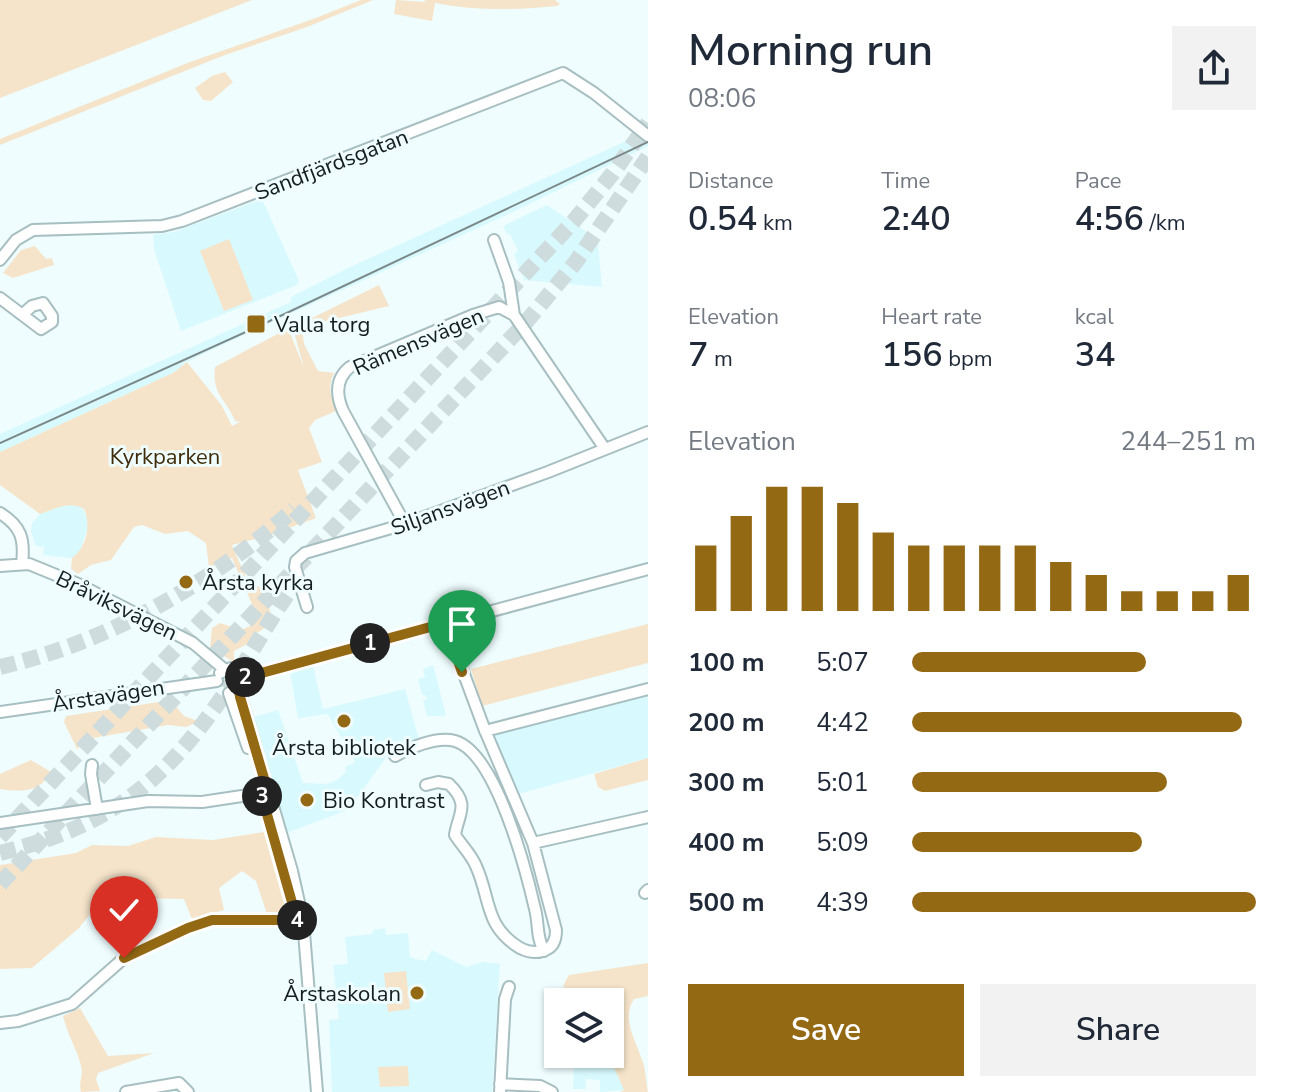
<!DOCTYPE html>
<html lang="en">
<head>
<meta charset="utf-8">
<style>
	:root { --surface:#fff; --page:#f2f2f3; --text:#1f2937; --muted:#747a83; --accent:#946914 }
	body { margin:0; font-family:"Nunito Sans",sans-serif; background:var(--page); color:var(--text); height:100vh; display:flex; flex-direction:column; font-size:30px; white-space:nowrap }
	* { box-sizing:border-box; margin:0 }
	p { font-size:26px; color:var(--muted) }
	.icon { flex:none; width:44px; height:44px; fill:none; stroke:currentColor; stroke-width:2; stroke-linecap:round; stroke-linejoin:round }
	.map { position:relative; flex:1; overflow:hidden }
	.sheet { display:flex; flex-direction:column; background:var(--surface); width:648px }
	.sheet>* { flex:none }
	.buttons { position:absolute; left:544px; top:988px; display:grid; gap:16px }
	.buttons a { display:grid; place-items:center; width:80px; height:80px; border-radius:0px; background:var(--surface); box-shadow:0 2px 6px #0004; font-size:40px }
	.pin { position:absolute; display:grid; place-items:center; width:68px; height:68px; color:#fff; margin:-82px -34px; border-radius:50% 50% 50% 0; rotate:-45deg; box-shadow:0 0 8px #0007 }
	.pin .icon { rotate:45deg }
	.km { position:absolute; width:40px; height:40px; margin:-20px; border-radius:50%; background:#222; color:#fff; font-size:22px; line-height:40px; text-align:center }
	.round { display:grid; place-items:center; flex:none; width:84px; height:84px; border-radius:0px; background:var(--page) }
	.headline { display:flex; align-items:center; justify-content:space-between; height:136px; padding:0 40px }
	h1 { font-size:44px; font-weight:600; line-height:60px }
	.figures { display:grid; grid-template-columns:repeat(3,1fr); gap:12px; height:136px; padding:8px 40px }
	.figures div { display:grid; align-content:center }
	.figures b { font-size:34px; font-weight:600 }
	.figures small { font-size:22px; font-weight:400 }
	.figures p { font-size:22px }
	.chart { height:224px; padding:16px 40px }
	.chart p { display:flex; justify-content:space-between }
	.chart svg { width:100%; height:144px; margin-top:8px; stroke:var(--accent); stroke-width:6 }
	.cta { display:flex; gap:16px; margin-top:auto; padding:16px 40px }
	.cta a { flex:1; height:92px; border-radius:0px; background:var(--accent); color:#fff; font-size:32px; font-weight:600; line-height:92px; text-align:center }
	.cta a+a { background:var(--page); color:var(--text) }
	ul { padding:0 40px; list-style:none; font-size:26px }
	li { display:grid; grid-template-columns:128px 96px 1fr; align-items:center; height:60px }
	li i { height:20px; border-radius:10px; background:var(--accent) }
	main { display:flex; flex:1; min-height:0 }
	.map>svg:first-child { display:block }
</style>
</head>
<body>
<main>
<div class="map">
<svg width="648" height="1092" viewBox="0 0 648 1092">
	<rect width="100%" height="100%" fill="#effdfe"/>
	<!-- built -->
	<path fill="#d8fafe" d="M648,131V146L519,209L207,352L183,364L181,369L173,373L0,452V434L291,302V297L348,268Z
		M262,199L299,281L297,285L181,331L154,249L153,235L174,232Z
		M547,205L584,230L598,243L602,287L524,280L514,254L518,251L510,234H507L503,226Z
		M76,504L83,509L89,523L80,552L72,558L43,555L44,547L36,546L31,531L32,523L40,514L65,505Z
		M433,665L446,715L442,716H427L423,700L427,699L425,695H422L418,679L425,677L423,669Z
		M313,666L323,709L405,689L419,740L395,748L388,755L348,810L286,833L252,722L253,717L278,710L303,783L327,784L337,780L346,772L345,767L355,762L328,714L298,718L290,672Z
		M648,690V758L515,795L486,732Z
		M385,928L386,935L408,933L410,957L416,959L426,961L432,950L466,967L482,962L500,964L492,1092H332L329,1020L339,1019L333,965L348,964L345,937L372,934L373,930Z
		M574,1054H608L625,1090L600,1092V1080L586,1079L585,1089H573Z"/>
	<!-- green -->
	<path fill="#f5e4ca" d="M0,0H252L0,98Z
		M361,0H373L307,27L225,55L0,145V139L190,62L313,19Z
		M396,0L426,2L424,0H555L560,4L557,6C517,10 475,11 435,3L432,21L394,14Z
		M225,72L233,82L211,101L203,100L195,88L212,76Z
		M229,239L253,300L224,311L200,251Z
		M35,246L46,259L52,258L54,265L13,278L3,273L21,250Z
		M379,285L389,306L310,325L308,320Z
		M301,320L304,344L318,371L334,373C327,386 331,397 336,411L315,420L309,428L322,462L298,470L316,518L270,535L232,545L251,589L259,586L272,615L263,629L251,637V642L234,651V662L210,648L212,628L220,623L241,630L250,626L255,611L232,558L209,568L206,543L188,531L165,534L142,525L134,527L111,560L91,565L78,574L71,569L72,558C87,547 91,525 84,509C69,500 55,509 40,514L0,485V452L173,373L187,362L222,406L232,426L240,422L235,421C226,398 212,396 215,367L285,330L290,333L304,368L292,325Z
		M648,624V663L482,706L471,669Z
		M165,701L173,703L184,716L198,721L187,727L168,725L93,738L77,749L64,722L66,716Z
		M648,758V780L605,791L598,787L594,774Z
		M31,760L51,772C40,793 21,792 0,789V774Z
		M264,832L281,886L286,914H267L256,881L242,871L219,888L224,910L192,919L184,899L138,898L91,913L79,928L32,968L0,969V865L76,853L92,845L128,846L156,837L213,840Z
		M648,963V996L634,999C621,1019 636,1040 642,1060C646,1070 646,1082 648,1092H620L624,1090L608,1054L610,1002H580L563,986L569,975Z
		M406,971L410,1009L388,1012L384,973Z
		M80,1008L108,1056L154,1053L98,1073L96,1079L100,1091L81,1092C78,1082 84,1076 81,1066C77,1049 67,1034 63,1016Z
		M408,1066L409,1086L380,1087L378,1067Z"/>
	<g fill="none" stroke-linecap="round" stroke-linejoin="round">
		<!-- highway-tunnel -->
		<path stroke="#cedcdd" stroke-width="16" stroke-dasharray="16 8" stroke-linecap="butt" d="M0,667C111,641 210,584 294,509
			M0,837L573,222L613,173L648,123
			M0,853C106,827 161,786 223,696C251,656 273,611 303,573
			M0,884L527,321L575,263L648,157"/>
		<defs>
			<path id="minor" d="M494,240L509,282L514,315
				M0,260L16,240L33,230L162,226L182,221L563,73L594,93L648,136
				M0,298L41,329L52,322V316L43,303L32,306L23,314
				M0,513C21,526 25,539 22,564
				M405,524L343,411C336,395 335,379 350,367L473,315L499,307L514,315L605,449
				M0,566L29,564L78,584L193,643L224,669
				M307,607L295,567L296,561L305,553L405,524L548,472L648,432
				M220,673L231,668L239,671L243,678
				M243,678L648,569
				M239,690L292,871L303,920L317,1092
				M229,693L248,748
				M0,712L217,681
				M485,731L648,689
				M395,756C412,747 436,736 455,741C496,753 526,870 535,909C539,924 536,937 544,951
				M92,765L91,774L97,809
				M426,785L438,782L449,784C471,805 458,814 455,835C462,846 471,854 476,866C491,899 484,926 520,948C528,952 536,954 545,950C554,947 556,939 556,930L533,843L484,728L445,623
				M0,823L148,801L202,802L268,792
				M533,843L648,817
				M645,893L648,890
				M0,1023L18,1021L72,1004L124,958L195,925L212,920H303
				M500,1084L540,1086L552,1092
				M126,1092L179,1083L188,1092
				M500,1092L505,999L509,987"/>
		</defs>
		<!-- minor casing -->
		<use href="#minor" stroke="#a7bfc1" stroke-width="14"/>
		<!-- minor -->
		<use href="#minor" stroke="#fff" stroke-width="10"/>
		<!-- tram -->
		<path stroke="#7d8889" stroke-width="2" d="M0,443L257,327L648,142"/>
	</g>
	<g fill="none" stroke-linecap="round" stroke-linejoin="round">
		<defs>
			<path id="route" d="M124,958L188,928L212,920H297L261,793L268,792L240,697L239,690L243,678L445,623L462,672"/>
		</defs>
		<!-- route casing -->
		<use href="#route" stroke="#fff" stroke-width="16"/>
		<!-- route -->
		<use href="#route" stroke="#946914" stroke-width="10"/>
	</g>
	<!-- markers -->
	<g fill="#946914" stroke="#effdfe" stroke-width="3">
		<rect x="246" y="314" width="20" height="20" rx="4"/>
		<circle cx="186" cy="582" r="8"/>
		<circle cx="344" cy="721" r="8"/>
		<circle cx="307" cy="800" r="8"/>
		<circle cx="417" cy="993" r="8"/>
	</g>
	<g text-anchor="middle" stroke-width="6" stroke-linejoin="round" paint-order="stroke">
		<!-- street labels -->
		<g font-size="22" fill="#151e1f" stroke="#effdfe">
			<text transform="translate(331 164) rotate(-21)" y="8">Sandfjärdsgatan</text>
			<text transform="translate(418 341) rotate(-23)" y="8">Rämensvägen</text>
			<text transform="translate(450 507) rotate(-20)" y="8">Siljansvägen</text>
			<text transform="translate(117 605) rotate(26)" y="8">Bråviksvägen</text>
			<text transform="translate(108 695) rotate(-9)" y="8">Årstavägen</text>
		</g>
		<!-- poi labels -->
		<g font-size="22" fill="#151e1f" stroke="#effdfe" text-anchor="start">
			<text x="274" y="332">Valla torg</text>
			<text x="202" y="590">Årsta kyrka</text>
			<text x="344" y="755" text-anchor="middle">Årsta bibliotek</text>
			<text x="323" y="808">Bio Kontrast</text>
			<text x="401" y="1001" text-anchor="end">Årstaskolan</text>
		</g>
		<!-- park labels -->
		<g font-size="22" fill="#402c09" stroke="#effdfe">
			<text x="165" y="464">Kyrkparken</text>
		</g>
	</g>
</svg>
<div class="buttons">
<a><svg class="icon" aria-label="layers" viewBox="0 0 24 24"><path d="M12 4l9 5-9 5-9-5zM3 14l9 5 9-5"/></svg></a>
</div>
<div class="pin" style="left:462px;top:672px;background:#1e9e55"><svg class="icon" aria-label="arrive" viewBox="0 0 24 24"><path d="M6 21V4h12l-3 4 3 4H6"/></svg></div>
<div class="pin" style="left:124px;top:958px;background:#d93025"><svg class="icon" aria-label="check" viewBox="0 0 24 24"><path d="M5 12l5 5 9-10"/></svg></div>
<b class="km" style="left:370px;top:643px">1</b>
<b class="km" style="left:245px;top:677px">2</b>
<b class="km" style="left:262px;top:796px">3</b>
<b class="km" style="left:297px;top:920px">4</b>
</div>
<section class="sheet">
<div class="headline"><div><h1>Morning run</h1><p>08:06</p></div><a class="round"><svg class="icon" aria-label="share" viewBox="0 0 24 24"><path d="M12 15V3M7 8l5-5 5 5M5 13v7h14v-7"/></svg></a></div>
<div class="figures">
<div><p>Distance</p><b>0.54<small> km</small></b></div>
<div><p>Time</p><b>2:40</b></div>
<div><p>Pace</p><b>4:56<small> /km</small></b></div>
</div>
<div class="figures">
<div><p>Elevation</p><b>7<small> m</small></b></div>
<div><p>Heart rate</p><b>156<small> bpm</small></b></div>
<div><p>kcal</p><b>34</b></div>
</div>
<div class="chart"><p><span>Elevation</span>244–251 m</p>
<svg viewBox="0 0 160 44" preserveAspectRatio="none"><path d="M5 44V24M15 44V15M25 44V6M35 44V6M45 44V11M55 44V20M65 44V24M75 44V24M85 44V24M95 44V24M105 44V29M115 44V33M125 44V38M135 44V38M145 44V38M155 44V33"/></svg>
</div>
<ul>
<li><b>100 m</b>5:07<i style="width:68%"></i></li>
<li><b>200 m</b>4:42<i style="width:96%"></i></li>
<li><b>300 m</b>5:01<i style="width:74%"></i></li>
<li><b>400 m</b>5:09<i style="width:67%"></i></li>
<li><b>500 m</b>4:39<i style="width:100%"></i></li>
</ul>
<div class="cta"><a>Save</a><a>Share</a></div>
</section>
</main>
</body>
</html>
